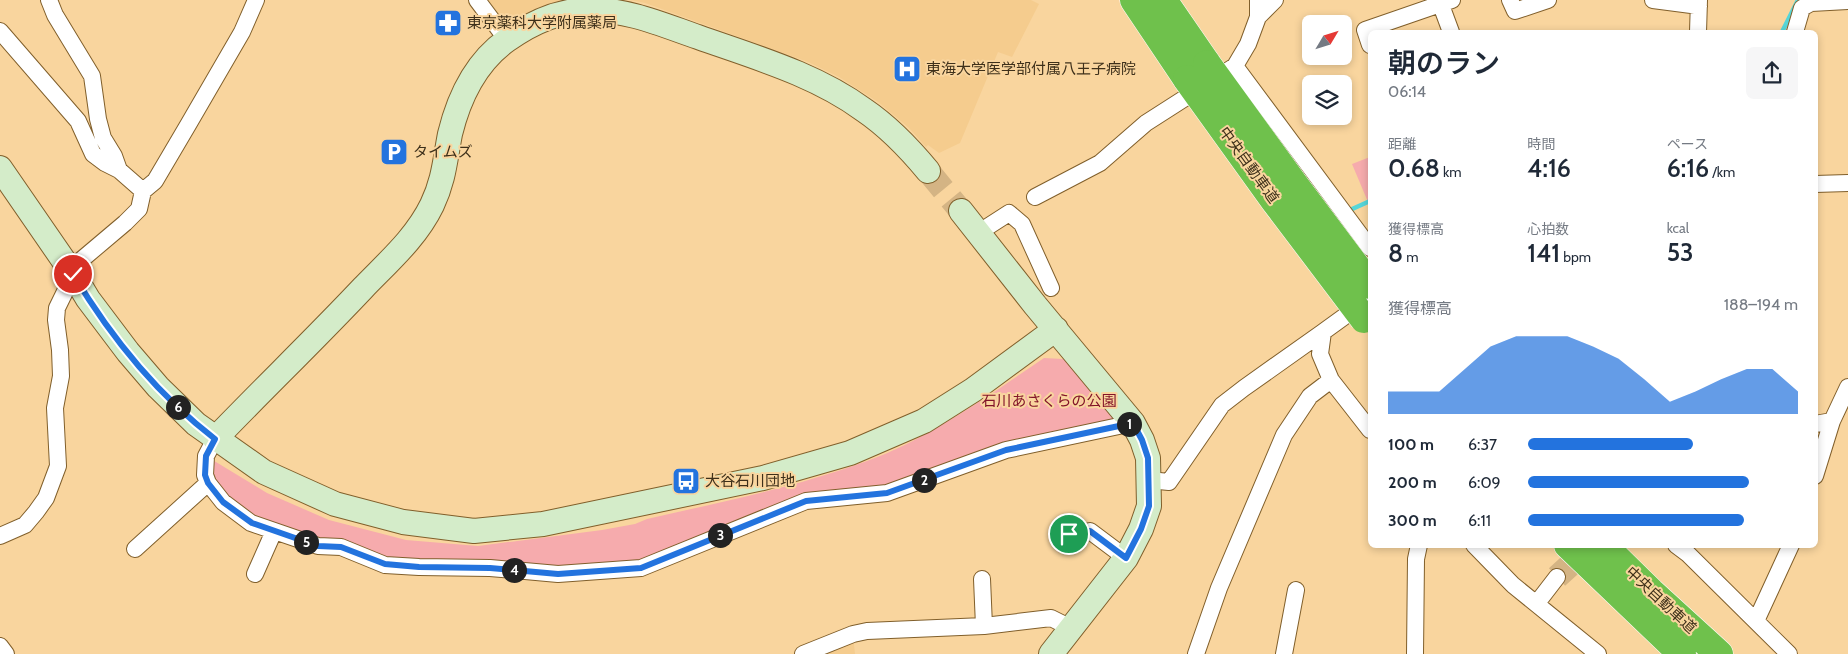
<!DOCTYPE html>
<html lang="ja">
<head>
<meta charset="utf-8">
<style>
	:root { --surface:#fff; --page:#f6f6f7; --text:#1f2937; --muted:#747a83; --accent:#2373de }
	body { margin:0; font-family:Cabin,"Noto Sans JP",sans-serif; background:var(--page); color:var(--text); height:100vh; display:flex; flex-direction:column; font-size:19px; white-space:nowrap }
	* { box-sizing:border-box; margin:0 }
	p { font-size:16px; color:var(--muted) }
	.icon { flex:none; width:28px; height:28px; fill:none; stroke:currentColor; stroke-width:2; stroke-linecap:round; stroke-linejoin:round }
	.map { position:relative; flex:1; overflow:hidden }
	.details { position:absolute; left:1368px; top:30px; width:450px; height:518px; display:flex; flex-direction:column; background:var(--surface); border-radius:8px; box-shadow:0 2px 8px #0003 }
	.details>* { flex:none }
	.needle { width:32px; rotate:52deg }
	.controls { position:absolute; left:1302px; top:15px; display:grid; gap:10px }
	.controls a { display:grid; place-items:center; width:50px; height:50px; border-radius:8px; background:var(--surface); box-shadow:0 2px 8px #0003; font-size:25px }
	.pin { position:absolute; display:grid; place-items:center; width:42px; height:42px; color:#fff; margin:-21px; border:2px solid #fff; border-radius:50%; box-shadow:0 1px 5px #0007 }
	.km { position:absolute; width:25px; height:25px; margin:-12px; border-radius:50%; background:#222; color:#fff; font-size:14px; line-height:25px; text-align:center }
	.round { display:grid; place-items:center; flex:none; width:52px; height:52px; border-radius:8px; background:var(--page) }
	.overview { display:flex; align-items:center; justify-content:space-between; height:85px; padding:0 20px }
	h1 { font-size:28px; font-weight:600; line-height:38px }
	.metrics { display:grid; grid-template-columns:repeat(3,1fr); gap:8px; height:85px; padding:5px 20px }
	.metrics div { display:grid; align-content:center }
	.metrics b { font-size:25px; font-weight:600 }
	.metrics small { font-size:14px; font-weight:400 }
	.metrics p { font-size:14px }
	.chart { height:140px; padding:10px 20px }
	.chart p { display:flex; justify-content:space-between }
	.chart svg { width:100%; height:90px; margin-top:5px; fill:var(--accent); opacity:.7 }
	ul { padding:0 20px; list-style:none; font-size:16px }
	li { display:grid; grid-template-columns:80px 60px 1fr; align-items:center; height:38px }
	li i { height:12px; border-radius:6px; background:var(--accent) }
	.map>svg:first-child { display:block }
</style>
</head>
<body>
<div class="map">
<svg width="1848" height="654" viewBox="0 0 1848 654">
	<rect width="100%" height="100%" fill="#f9d59e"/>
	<!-- built -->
	<path fill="#f5cc8e" d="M488,0H562L534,9L509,22L504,21Z
		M630,0H1031L1039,4L1012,57L998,52L960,143L939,153L928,145L926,147L909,128L878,102L839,77L808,62L645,3Z
		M853,634L855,654H803Z"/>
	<!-- green -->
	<path fill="#f6abad" d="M1370,157V201L1368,202L1352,164Z
		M1044,358L1063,359L1074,367L1120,426L1006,450L887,493L806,501L641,568L419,567L318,546L223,502L206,456L267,493L329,520L406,540L478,546L602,530L635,524L647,519C721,502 796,487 867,461C930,438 989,395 1044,358Z"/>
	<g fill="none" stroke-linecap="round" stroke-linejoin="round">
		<!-- stream -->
		<path stroke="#55d6d9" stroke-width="4.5" d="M1782,32L1798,0
			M1350,210L1370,201"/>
		<!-- secondary-tunnel -->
		<path stroke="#d4b484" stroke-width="24" stroke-dasharray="24 12" stroke-linecap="butt" d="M928,171L961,211
			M1557,577L1592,545"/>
		<defs>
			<path id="street" d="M49,0L55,15L92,76L98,119L103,138L114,156L119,170L143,191
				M477,0L507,40
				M1510,0L1515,11L1548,0
				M1653,0L1699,6
				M1441,5L1451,32
				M1258,17L1275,0
				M0,31L78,121L93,154L105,163L119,170
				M1698,32L1699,0
				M1795,32L1802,8L1811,3L1848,1
				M1370,45L1365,30L1452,0
				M1235,66L1370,248
				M1815,184L1848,183
				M1035,197L1100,163L1146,123L1235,66L1248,44L1258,17V0
				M978,233L1009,213L1022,224L1051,288
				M1370,298L1323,332L1320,354L1331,380L1370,430
				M1815,424L1832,421
				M215,439L206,456L205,475L208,483L223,502L251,523L318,546L341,547L385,565L419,567L490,568L558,574L641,568L806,501L887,493L1006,450L1133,423
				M1815,476L1832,421L1848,387
				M1149,480L1169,482L1222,405L1244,388L1323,332
				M1069,535L1090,531L1126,558
				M0,536L25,525L36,512L46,498L58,466L55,408L61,376L60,350L56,320L57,308L80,261L125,223L139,209L143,191L155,181L188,125L242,32L256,0
				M1474,545L1513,585L1598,654
				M1676,545L1688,554L1789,654
				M135,549L208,483
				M255,574L274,531
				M982,579L984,626
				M1537,603L1557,577
				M1756,621L1791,545
				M0,646L6,654
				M803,654L853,634L867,631L984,626L1051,618L1071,628
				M1196,654L1219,588L1284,435L1310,396L1331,380
				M1284,654L1296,590
				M1415,654L1416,559L1419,545"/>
			<path id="secondary" d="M0,168L73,274L88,299L128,352L158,387L196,424L264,472L335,504L403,522L474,531L543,524L763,478L850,453L924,421L973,390L1056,329
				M961,211L1035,305L1133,423L1142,440L1148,458L1149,506L1141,529L1126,558L1051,654
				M215,439C264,388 315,339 363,288C388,262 416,238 432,205C444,180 445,160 450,134C459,97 476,62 507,40C531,23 560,10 589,10C627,9 663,25 698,37C754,57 815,74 864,110C889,127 909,148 928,171"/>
			<path id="highway" d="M1134,0L1187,79
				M1163,0L1207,64
				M1568,545L1682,654
				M1603,545L1651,592L1719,654"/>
		</defs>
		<!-- street casing -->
		<use href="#street" stroke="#805f2b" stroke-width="18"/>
		<!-- secondary casing -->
		<use href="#secondary" stroke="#805f2b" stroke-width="26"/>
		<!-- highway casing -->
		<use href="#highway" stroke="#fff" stroke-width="29"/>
		<!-- street -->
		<use href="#street" stroke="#fff" stroke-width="16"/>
		<!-- secondary -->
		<use href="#secondary" stroke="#d4ecc9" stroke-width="24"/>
		<!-- highway -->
		<use href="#highway" stroke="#6fc14c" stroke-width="28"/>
		<defs>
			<path id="highway-bridge" d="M1207,64L1294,184L1370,285
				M1187,79L1274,200L1364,319"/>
		</defs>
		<!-- highway-bridge casing -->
		<use href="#highway-bridge" stroke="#fff" stroke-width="29" stroke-linecap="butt"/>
		<!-- highway-bridge -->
		<use href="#highway-bridge" stroke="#6fc14c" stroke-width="28"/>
	</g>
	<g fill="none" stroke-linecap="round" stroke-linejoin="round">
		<defs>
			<path id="route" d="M73,274C110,336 158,395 215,439L206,456L205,475L208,483L223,502L252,523L318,546L341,547L385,564L419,567L490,568L558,574L641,568L806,501L887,493L1006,450L1133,423L1142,440L1148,458L1149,506L1141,529L1126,558L1090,531L1069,534"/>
		</defs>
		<!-- route casing -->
		<use href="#route" stroke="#fff" stroke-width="10"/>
		<!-- route -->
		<use href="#route" stroke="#2373de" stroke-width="6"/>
	</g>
	<!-- icons -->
	<defs>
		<symbol id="pharmacy-square" viewBox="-11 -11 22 22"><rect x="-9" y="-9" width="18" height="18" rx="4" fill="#2373de" stroke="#f9d59e"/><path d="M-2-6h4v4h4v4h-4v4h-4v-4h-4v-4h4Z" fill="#fff"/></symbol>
		<symbol id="hospital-square" viewBox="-11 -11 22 22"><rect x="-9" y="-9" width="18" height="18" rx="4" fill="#2373de" stroke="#f9d59e"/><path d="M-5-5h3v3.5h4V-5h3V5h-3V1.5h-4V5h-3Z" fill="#fff"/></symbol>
		<symbol id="parking-square" viewBox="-11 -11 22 22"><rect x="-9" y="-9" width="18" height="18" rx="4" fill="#2373de" stroke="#f9d59e"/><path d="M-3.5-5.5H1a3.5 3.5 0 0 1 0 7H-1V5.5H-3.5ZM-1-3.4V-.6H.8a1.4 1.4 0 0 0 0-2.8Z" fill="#fff"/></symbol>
		<symbol id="bus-square" viewBox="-11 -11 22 22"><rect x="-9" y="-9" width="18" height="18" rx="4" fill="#2373de" stroke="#f9d59e"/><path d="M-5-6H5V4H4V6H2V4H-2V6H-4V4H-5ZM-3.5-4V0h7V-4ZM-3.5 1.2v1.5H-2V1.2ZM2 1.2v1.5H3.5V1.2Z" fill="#fff"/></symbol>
	</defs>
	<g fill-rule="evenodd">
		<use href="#pharmacy-square" x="432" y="7" width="32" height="32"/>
		<use href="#hospital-square" x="891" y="53" width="32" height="32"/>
		<use href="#parking-square" x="378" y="136" width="32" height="32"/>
		<use href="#bus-square" x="670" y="465" width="32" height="32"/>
	</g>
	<g text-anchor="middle" stroke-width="4" stroke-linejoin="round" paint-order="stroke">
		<!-- poi labels -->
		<g font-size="15" fill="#3e301a" stroke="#f9d59e" text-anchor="start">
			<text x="467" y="28">東京薬科大学附属薬局</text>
			<text x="926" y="74">東海大学医学部付属八王子病院</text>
			<text x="413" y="157">タイムズ</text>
			<text x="705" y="486">大谷石川団地</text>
		</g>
		<!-- street labels -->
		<g font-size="15" fill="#3e301a" stroke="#f9d59e">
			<text transform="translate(1249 165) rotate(54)" y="5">中央自動車道</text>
			<text transform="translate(1661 600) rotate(43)" y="5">中央自動車道</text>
		</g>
		<!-- park labels -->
		<g font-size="15" fill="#821429" stroke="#f9d59e">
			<text x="1049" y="406">石川あさくらの公園</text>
		</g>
	</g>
</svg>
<div class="controls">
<a><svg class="needle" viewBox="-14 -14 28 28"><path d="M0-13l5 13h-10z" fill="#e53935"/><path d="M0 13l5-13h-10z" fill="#747a83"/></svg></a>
<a><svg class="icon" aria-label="layers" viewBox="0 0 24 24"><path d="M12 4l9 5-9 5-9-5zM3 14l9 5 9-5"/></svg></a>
</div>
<div class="pin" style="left:1069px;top:534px;background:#1e9e55"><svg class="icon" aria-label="arrive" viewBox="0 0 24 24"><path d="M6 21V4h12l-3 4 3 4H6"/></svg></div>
<div class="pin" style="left:73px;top:274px;background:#d93025"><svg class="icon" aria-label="check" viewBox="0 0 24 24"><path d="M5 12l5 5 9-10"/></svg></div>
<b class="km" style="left:1129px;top:424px">1</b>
<b class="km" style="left:924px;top:480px">2</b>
<b class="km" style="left:720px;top:535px">3</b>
<b class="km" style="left:514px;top:570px">4</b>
<b class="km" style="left:306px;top:542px">5</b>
<b class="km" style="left:178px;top:407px">6</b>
<section class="details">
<div class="overview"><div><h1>朝のラン</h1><p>06:14</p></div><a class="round"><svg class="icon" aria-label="share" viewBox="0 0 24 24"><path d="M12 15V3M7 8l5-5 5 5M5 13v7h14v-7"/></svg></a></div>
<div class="metrics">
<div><p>距離</p><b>0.68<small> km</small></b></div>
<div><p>時間</p><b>4:16</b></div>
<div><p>ペース</p><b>6:16<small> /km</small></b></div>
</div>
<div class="metrics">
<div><p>獲得標高</p><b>8<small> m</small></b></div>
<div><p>心拍数</p><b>141<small> bpm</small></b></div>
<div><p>kcal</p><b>53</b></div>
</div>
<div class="chart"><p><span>獲得標高</span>188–194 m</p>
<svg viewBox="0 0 160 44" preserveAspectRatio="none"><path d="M0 44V33L10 33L20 33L30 22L40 11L50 6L60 6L70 6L80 11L90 17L100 27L110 38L120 33L130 27L140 22L150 22L160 33V44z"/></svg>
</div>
<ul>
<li><b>100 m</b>6:37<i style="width:61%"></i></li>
<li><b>200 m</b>6:09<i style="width:82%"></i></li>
<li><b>300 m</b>6:11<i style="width:80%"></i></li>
</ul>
</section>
</div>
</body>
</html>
